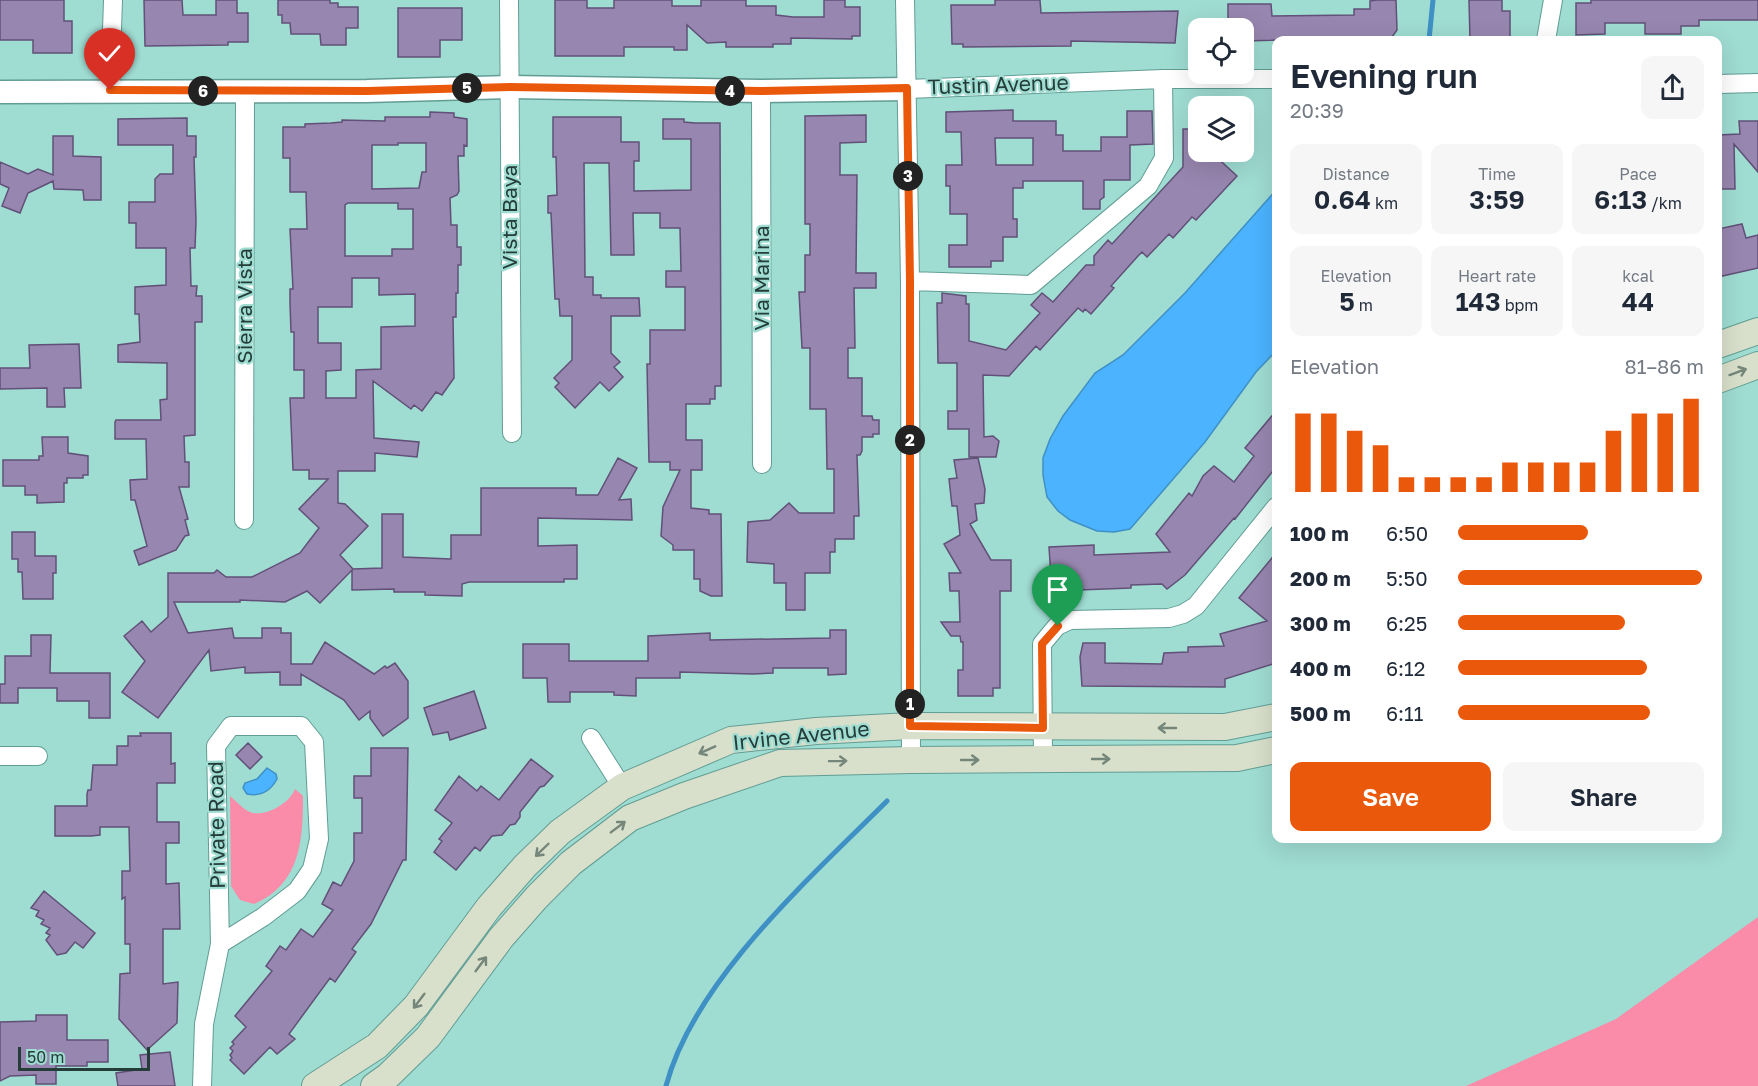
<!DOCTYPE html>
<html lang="en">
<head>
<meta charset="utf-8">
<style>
	:root { --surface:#fff; --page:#f6f6f7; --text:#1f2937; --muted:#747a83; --accent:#ea580c }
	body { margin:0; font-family:"Golos Text",sans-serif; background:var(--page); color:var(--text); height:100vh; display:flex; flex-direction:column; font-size:22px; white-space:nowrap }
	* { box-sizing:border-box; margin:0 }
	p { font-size:20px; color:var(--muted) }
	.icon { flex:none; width:33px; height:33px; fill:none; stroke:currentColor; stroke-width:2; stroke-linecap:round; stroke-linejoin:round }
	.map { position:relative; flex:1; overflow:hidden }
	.drawer { position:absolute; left:1272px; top:36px; width:450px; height:807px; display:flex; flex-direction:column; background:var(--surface); border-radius:12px; box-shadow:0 6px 24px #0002 }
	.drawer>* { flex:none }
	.buttons { position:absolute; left:1188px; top:18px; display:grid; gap:12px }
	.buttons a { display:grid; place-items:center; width:66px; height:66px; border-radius:12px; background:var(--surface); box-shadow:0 6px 24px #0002; font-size:30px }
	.scale { position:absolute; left:18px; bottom:15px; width:132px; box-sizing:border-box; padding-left:6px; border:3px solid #243d39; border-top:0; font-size:16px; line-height:21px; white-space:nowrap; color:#243d39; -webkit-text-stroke:4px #9fdcd2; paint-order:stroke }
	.pin { position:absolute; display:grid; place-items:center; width:51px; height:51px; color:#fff; margin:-62px -26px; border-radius:50% 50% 50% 0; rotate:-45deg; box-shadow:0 0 6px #0007 }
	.pin .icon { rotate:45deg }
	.km { position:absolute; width:30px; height:30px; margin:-15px; border-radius:50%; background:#222; color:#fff; font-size:16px; line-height:30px; text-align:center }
	.round { display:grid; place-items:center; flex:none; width:63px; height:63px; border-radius:12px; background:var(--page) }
	.summary { display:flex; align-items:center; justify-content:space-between; height:102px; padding:0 18px }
	h1 { font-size:33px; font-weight:600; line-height:45px }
	.figures { display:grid; grid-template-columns:repeat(3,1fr); gap:9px; height:102px; padding:6px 18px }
	.figures div { display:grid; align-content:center; border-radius:12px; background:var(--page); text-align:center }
	.figures b { font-size:26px; font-weight:600 }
	.figures small { font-size:16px; font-weight:400 }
	.figures p { font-size:16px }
	.chart { height:168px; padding:12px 18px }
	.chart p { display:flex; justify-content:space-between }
	.chart svg { width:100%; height:108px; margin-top:6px; stroke:var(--accent); stroke-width:6 }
	.button { display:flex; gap:12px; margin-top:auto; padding:12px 18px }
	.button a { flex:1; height:69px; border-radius:12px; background:var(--accent); color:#fff; font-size:24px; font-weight:600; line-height:69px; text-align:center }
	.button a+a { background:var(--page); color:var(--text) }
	ul { padding:0 18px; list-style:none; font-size:20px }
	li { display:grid; grid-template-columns:96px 72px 1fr; align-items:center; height:45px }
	li i { height:15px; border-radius:8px; background:var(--accent) }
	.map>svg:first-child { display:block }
</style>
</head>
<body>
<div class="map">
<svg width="1758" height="1086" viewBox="0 0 1758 1086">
	<rect width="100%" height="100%" fill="#9fdcd2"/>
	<!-- green -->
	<path fill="#fa8ca9" d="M295,789L303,796C303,839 301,884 254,904L240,900L231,886L230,796C236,801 243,809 250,812C265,818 290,803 295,789Z
		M1758,917V1086H1466L1616,1019Z"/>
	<!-- water -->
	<path fill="#4bb3ff" stroke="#3f90c4" stroke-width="1.5" d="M1276,190V351L1256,372L1205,442L1130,529L1114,532L1097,531L1070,520L1058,511L1047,497L1043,475V458L1050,439L1063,416L1095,373L1123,355L1185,293Z
		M267,768L276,774L277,779C271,790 261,797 247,794L243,788L245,783L257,779Z"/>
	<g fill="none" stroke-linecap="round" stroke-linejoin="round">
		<!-- stream -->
		<path stroke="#3f90c4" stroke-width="5" d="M1429,40L1433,0
			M666,1086C694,980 811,877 887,801"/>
	</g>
	<!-- building -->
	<path fill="#9786af" stroke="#615077" stroke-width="1.5" fill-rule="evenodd" d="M0,0H64V21H72V53H33V40H0Z
		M144,0H182L183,15H216V0H237V13H248V42H228V45L145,46Z
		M278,0H330V3H338V7H358V28H346V45H321L320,34H291L290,23H282V15H278Z
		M555,0H587V8H614V0H672V6H701V0H746V6H776V15L793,17H824V0H845V7H860V36H852V39L791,38V44H773V47H726V42L707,43L687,25V50H674V47H624V56H555Z
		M995,0H1040L1041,13L1178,11L1175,43L1071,41V46L963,47V44H952L951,5H995Z
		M1377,0H1396L1397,30L1392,37L1244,41V28H1228V4H1271L1272,16L1354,15V9H1370V1Z
		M1469,0H1502V11H1510V40H1470Z
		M1591,0H1758V20H1699V26H1681V34H1645V23H1605V34L1576,35V3H1591Z
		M398,8H462V40H440V57H398Z
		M1013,110V121H1056V135H1063V151H1101V137H1127V111H1152L1153,144L1130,145V180H1104V197L1100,200V209H1083V181H1023V188H1013V219H1017V237H1003V261H991V267H949V245H967V214H950V186H946V165H962L961,132H946V112ZM995,138H1033V165H996Z
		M430,112L454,113V117L467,119V146L464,145V156H458L459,191L457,195L450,198L451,225H457V247H461V265H458V293H456V317H453L454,378L442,395L436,392L422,411L414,405L411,409L373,381L374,438L419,442L417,457L375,453V471H338V503L345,504L368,526L340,555L353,569L382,568V514H403V557L451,559V535H481V488H576V495H598L618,458L637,468L619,500L631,499L632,520L538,518V546L577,545V579H564V582H469L462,584V596L425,595V592H394V589L352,590V570L320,603L307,591L285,602L240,600V602H174L188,633L232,628L234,638H262V628H281V633H291V664H312L325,642L374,674L385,666L387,668L395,663L408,681V718L383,736L370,718V711L359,720L344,700L301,674V685H280V672L245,673V667L211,671L209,650L158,718L122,692L145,661L124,636L142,621L151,632L168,617V573H214L217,570L226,577H252L300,553L319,528L299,509L328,479H309V470H293L290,398H304V370H294V332H291L290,303V289H293L290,229H307L306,192H290V158H283V127H305V124L331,123L342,122V120L385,121V117H430ZM398,143H426V172H422L419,188L372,189V145H398ZM348,203H398V209H413V249H392V256H345V205ZM352,278H379V295L415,294V326L381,327V369L356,370V398H326V371L341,370V343H318V307H352Z
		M866,115V142L840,143V175H857L856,273H876V288H854L855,348H848V378H862V416H872L873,420H879V434H873V437H862V451L860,455H857L859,516H854V539H835V552H830V573H805V610H786V583H774V564L747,562L748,522L770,520L789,503L799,513H834V469H827L826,409H810V348H802L799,292H805V255H810V224H805V116Z
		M553,117H621V142H639V161H634V191L691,190V139H663V119H684V122L695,123H720L721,386H715V399H710V404H686V440H702V470H691V508L709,510V514H721L722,596H711L700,591V579H694V550H673V545L661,536L663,507L680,470H670V462H649L647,364H650V330H685V287H666V271H681L680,228H660V213H633L634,255H611L609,163H584L585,277H593V295H601V298H639L640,316H611V353L620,362L614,367L623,377L609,391L600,382L575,408L555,387L559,383L554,378L572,360V316H560L559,299H555L551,213H548V196L557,195L556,157H553Z
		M187,118V136H196V157H194L196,221L195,248H190L191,286H197L196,296H202V322H195V435L184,436L185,462H189V487H179L188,519L185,520L189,535L185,536L176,550L139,565L134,551L147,546L135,500H131L130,480L147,479L146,439H115V422L116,420H161L160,400L167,399V363L118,362V345L140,342L139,314H135V287L166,285V248H136V223H129V202H155V179L160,174H173V145H118V119Z
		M1739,121H1758V172L1734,144L1735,189H1718V135L1740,134Z
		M1183,129H1198V152H1211L1237,176L1196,220L1192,217L1173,238L1169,234L1147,257L1142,252L1138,256L1111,286L1114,288L1091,314L1085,309L1083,312L1078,308L1040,350L1036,346L1009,376L983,375L984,437L993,436L999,441L996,457H969V429H948V411H957V363H938L937,303H942V293L966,296V304H969V341L1006,350L1040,313L1031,305L1042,293L1053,302L1086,265H1094V256L1108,240L1112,244L1183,167Z
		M53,136H73V156L101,157V200H84L83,190L54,189L53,181L28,193L20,213L2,206L9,188L0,184V162L28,174L38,169L53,175Z
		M1742,224L1746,238L1758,235V268L1718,277V229Z
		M79,344L81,388H64L65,407H47V388L0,389V368H30L29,345Z
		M1276,411V467L1235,519L1234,518L1185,575L1167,589L1162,584L1131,585V588L1079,590L1078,576L1051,577L1049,547L1094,545V555L1170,552L1156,534L1189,493L1192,496L1203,476L1214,466L1234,482L1254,456L1245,448Z
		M42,437H68V453L88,456V475H83V478H67V483H64V502L37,503V495H25V486H3V460H39V456H43Z
		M978,458L985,489L984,503L975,504L977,520L970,524L991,560H1011V591H1000V688H993V696H958V670H963V642H961L960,636H951L941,622H960L959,591H950L949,573H961L944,544L960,535L957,506H952L949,479L957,478L954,460Z
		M12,532H35V556H56V573H53V599H23L22,572H18V559H12Z
		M1276,553V663L1225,679V687L1082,686L1080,657L1083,643H1105V663L1162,664L1164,653L1188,652V647L1224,646L1220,634L1267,621L1239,598Z
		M830,630H846V674L828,675V668H773V673L753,674L680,672V678H636V696L614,695V692H570V702H548L547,678H523V644H569V661H648V636L710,633V640L830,638Z
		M31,635H51L50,673H110V718H89V701H57V688H18V703H0V684H5V656H31Z
		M474,691L486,728L450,740L448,732L433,735L424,708Z
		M140,733H171V764L175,763V783H157V822H179V843H166V884L179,883L180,929H163V984L178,982L177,1023L147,1050L119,1019L120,974L130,973V944H125V897L122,899V871H130L129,827H100V835L91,836H55V806H87V794L88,790H91L93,765H117V746H128V736H141Z
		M248,743L262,757L250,769L236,755Z
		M371,748H408L406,860H403L371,924L352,949L356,952L335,982L330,978L289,1034L295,1039L277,1054L270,1047L244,1074L230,1060L232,1058L230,1055L233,1051L230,1048L234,1044L232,1042L246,1027L235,1016L272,971L266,966L280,946L286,950L301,929L313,937L333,910L322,904L333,882L341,886L354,861V833H362V798H354V776H371Z
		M531,759L553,776L544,786L540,787L520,812V817L515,824L510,825L502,835L492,836L480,851L475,847L456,870L434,852L442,841L439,839L452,823L435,810L459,776L477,791L481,786L499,800Z
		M44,891L95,933L83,948L75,942L66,953L57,955L46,940L50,935L46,933L50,928L41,924L44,920L36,916L39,911L31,908Z
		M36,1015H67V1040H108V1062H87V1066H56V1084H36V1075L10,1076L0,1081V1022L36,1021Z
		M170,1052L175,1086H118L116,1073L142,1069L140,1055Z"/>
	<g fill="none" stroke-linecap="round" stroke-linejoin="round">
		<defs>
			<path id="minor" d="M509,0L512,433
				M905,0L910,281L911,760
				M1546,40L1553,0
				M1718,84L1758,83
				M907,89L1163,79H1276
				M110,90L113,0
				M761,91L762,464
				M910,281L1031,285L1148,186L1164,158L1163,79
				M244,520L245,92
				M231,726H301L314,742L319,839L312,869L297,891L263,917L220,944L216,746Z
				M591,738L622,787
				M0,756H38
				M1043,759L1042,644L1057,626L1070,620L1169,618L1183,614L1196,606L1276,507
				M202,1086L204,1024L220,944"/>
			<path id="tertiary" d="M0,92L367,91L510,87L761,91L907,89"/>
			<path id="secondary" d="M1718,345L1758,331
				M1718,380L1758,365
				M315,1086L377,1046L416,1006L489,907L525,866L560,832L622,787L731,740L816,731L910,726L1225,727L1276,717
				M374,1086L388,1076L428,1037L501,938L537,897L571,863L630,818L684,796L780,763L911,760L1237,758L1276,750"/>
		</defs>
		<!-- minor casing -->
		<use href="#minor" stroke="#619d94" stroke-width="20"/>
		<!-- tertiary casing -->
		<use href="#tertiary" stroke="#619d94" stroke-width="25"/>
		<!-- secondary casing -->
		<use href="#secondary" stroke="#619d94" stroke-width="28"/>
		<!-- minor -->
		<use href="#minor" stroke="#fff" stroke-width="18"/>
		<!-- tertiary -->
		<use href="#tertiary" stroke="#fff" stroke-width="22"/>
		<!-- secondary -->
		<use href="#secondary" stroke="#d8dfca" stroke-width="26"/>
	</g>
	<!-- one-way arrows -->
	<defs><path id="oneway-shaft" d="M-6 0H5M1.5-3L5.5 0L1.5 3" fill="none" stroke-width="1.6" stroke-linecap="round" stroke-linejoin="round" transform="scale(1.5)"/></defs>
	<g stroke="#75867a">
		<use href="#oneway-shaft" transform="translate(1738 372) rotate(-20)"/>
		<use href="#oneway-shaft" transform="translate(1167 728) rotate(180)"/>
		<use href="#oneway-shaft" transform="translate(707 750) rotate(156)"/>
		<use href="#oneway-shaft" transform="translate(1101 759)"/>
		<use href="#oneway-shaft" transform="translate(970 760)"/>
		<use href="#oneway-shaft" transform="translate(838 761) rotate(-1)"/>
		<use href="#oneway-shaft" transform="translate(618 827) rotate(-37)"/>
		<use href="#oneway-shaft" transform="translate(542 850) rotate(136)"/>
		<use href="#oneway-shaft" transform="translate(481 964) rotate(-53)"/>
		<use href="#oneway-shaft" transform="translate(419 1001) rotate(127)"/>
	</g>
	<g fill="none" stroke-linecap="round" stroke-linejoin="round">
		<defs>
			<path id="route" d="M110,90L367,91L510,87L761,91L907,88L910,281V726L1043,728L1042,644L1058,626"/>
		</defs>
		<!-- route casing -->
		<use href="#route" stroke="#fff" stroke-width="12"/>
		<!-- route -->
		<use href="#route" stroke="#ea580c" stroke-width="8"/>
	</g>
	<g text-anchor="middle" stroke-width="4.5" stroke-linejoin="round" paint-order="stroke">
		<!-- street labels -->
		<g font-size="21" fill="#243d39" stroke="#9fdcd2">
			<text transform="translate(998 85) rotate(-2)" y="7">Tustin Avenue</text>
			<text transform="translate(510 217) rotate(-90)" y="7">Vista Baya</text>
			<text transform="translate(762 278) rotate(-90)" y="7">Via Marina</text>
			<text transform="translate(245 306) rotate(-90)" y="7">Sierra Vista</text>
			<text transform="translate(801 736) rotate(-6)" y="7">Irvine Avenue</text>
			<text transform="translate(217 825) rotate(-91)" y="7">Private Road</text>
		</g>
	</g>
</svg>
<div class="buttons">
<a><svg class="icon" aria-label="locate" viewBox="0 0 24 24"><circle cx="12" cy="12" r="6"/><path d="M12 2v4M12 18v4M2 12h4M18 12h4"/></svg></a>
<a><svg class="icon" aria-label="layers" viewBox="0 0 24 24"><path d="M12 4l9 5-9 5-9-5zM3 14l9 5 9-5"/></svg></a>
</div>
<div class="scale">50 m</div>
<div class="pin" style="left:1058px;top:626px;background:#1e9e55"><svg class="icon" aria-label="arrive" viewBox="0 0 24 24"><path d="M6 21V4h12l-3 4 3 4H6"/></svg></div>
<div class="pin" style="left:110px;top:90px;background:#d93025"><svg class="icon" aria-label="check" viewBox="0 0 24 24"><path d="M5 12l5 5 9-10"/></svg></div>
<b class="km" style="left:910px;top:704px">1</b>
<b class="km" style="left:910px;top:440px">2</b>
<b class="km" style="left:908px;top:176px">3</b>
<b class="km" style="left:730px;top:91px">4</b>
<b class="km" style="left:467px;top:88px">5</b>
<b class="km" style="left:203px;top:91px">6</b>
<section class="drawer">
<div class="summary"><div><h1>Evening run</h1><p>20:39</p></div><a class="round"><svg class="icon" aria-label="share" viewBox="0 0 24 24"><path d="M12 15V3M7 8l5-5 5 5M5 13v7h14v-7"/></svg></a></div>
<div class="figures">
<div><p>Distance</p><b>0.64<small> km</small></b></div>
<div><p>Time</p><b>3:59</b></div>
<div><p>Pace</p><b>6:13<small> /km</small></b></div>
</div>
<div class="figures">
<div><p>Elevation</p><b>5<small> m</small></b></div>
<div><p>Heart rate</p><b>143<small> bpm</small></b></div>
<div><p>kcal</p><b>44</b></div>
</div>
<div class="chart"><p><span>Elevation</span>81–86 m</p>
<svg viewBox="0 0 160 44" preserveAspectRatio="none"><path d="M5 44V12M15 44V12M25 44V19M35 44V25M45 44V38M55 44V38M65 44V38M75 44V38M85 44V32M95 44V32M105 44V32M115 44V32M125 44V19M135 44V12M145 44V12M155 44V6"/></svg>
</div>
<ul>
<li><b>100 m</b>6:50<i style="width:53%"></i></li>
<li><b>200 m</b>5:50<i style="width:99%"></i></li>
<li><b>300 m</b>6:25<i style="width:68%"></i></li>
<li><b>400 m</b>6:12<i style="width:77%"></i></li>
<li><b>500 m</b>6:11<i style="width:78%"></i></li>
</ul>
<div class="button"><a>Save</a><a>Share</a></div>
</section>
</div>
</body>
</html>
